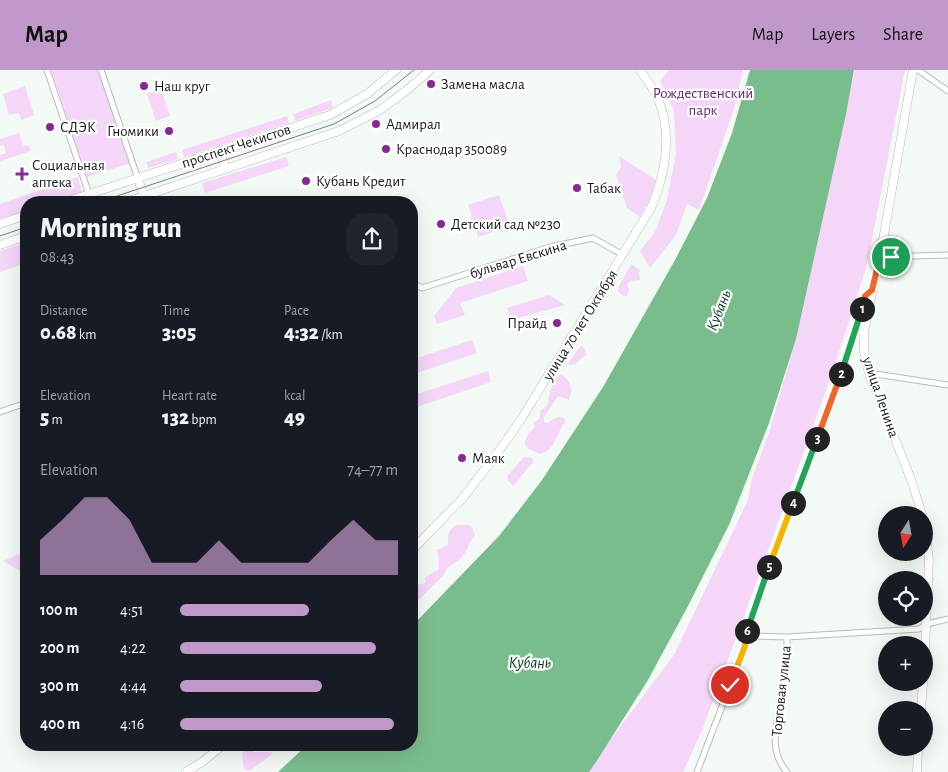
<!DOCTYPE html>
<html lang="en">
<head>
<meta charset="utf-8">
<style>
	:root { --surface:#171b24; --page:#20242c; --text:#f1f3f6; --muted:#9ea1a6; --accent:#c198ca }
	body { margin:0; font-family:"Alegreya Sans",sans-serif; background:var(--page); color:var(--text); height:100vh; display:flex; flex-direction:column; font-size:19px; white-space:nowrap }
	* { box-sizing:border-box; margin:0 }
	p { font-size:16px; color:var(--muted) }
	.icon { flex:none; width:28px; height:28px; fill:none; stroke:currentColor; stroke-width:2; stroke-linecap:round; stroke-linejoin:round }
	.map { position:relative; flex:1; overflow:hidden }
	.drawer { position:absolute; left:20px; top:126px; width:398px; height:555px; display:flex; flex-direction:column; background:var(--surface); border-radius:20px; box-shadow:0 5px 20px #0002 }
	.drawer>* { flex:none }
	.needle { width:32px; rotate:191deg }
	.tools { position:absolute; left:878px; top:436px; display:grid; gap:10px }
	.tools a { display:grid; place-items:center; width:55px; height:55px; border-radius:50%; background:var(--surface); box-shadow:0 5px 20px #0002; font-size:25px }
	.pin { position:absolute; display:grid; place-items:center; width:42px; height:42px; color:#fff; margin:-21px; border:2px solid #fff; border-radius:50%; box-shadow:0 1px 5px #0007 }
	.km { position:absolute; width:25px; height:25px; margin:-12px; border-radius:50%; background:#222; color:#fff; font-size:14px; line-height:25px; text-align:center }
	.round { display:grid; place-items:center; flex:none; width:52px; height:52px; border-radius:20px; background:var(--page) }
	.summary { display:flex; align-items:center; justify-content:space-between; height:85px; padding:0 20px }
	h1 { font-size:28px; font-weight:800; line-height:38px }
	.stats { display:grid; grid-template-columns:repeat(3,1fr); gap:8px; height:85px; padding:5px 20px }
	.stats div { display:grid; align-content:center }
	.stats b { font-size:21px; font-weight:800 }
	.stats small { font-size:14px; font-weight:400 }
	.stats p { font-size:14px }
	.chart { height:140px; padding:10px 20px }
	.chart p { display:flex; justify-content:space-between }
	.chart svg { width:100%; height:90px; margin-top:5px; fill:var(--accent); opacity:.7 }
	ul { padding:0 20px; list-style:none; font-size:16px }
	li { display:grid; grid-template-columns:80px 60px 1fr; align-items:center; height:38px }
	li i { height:12px; border-radius:6px; background:var(--accent) }
	header { display:flex; align-items:center; gap:30px; box-sizing:border-box; height:70px; padding:0 25px; background:var(--accent); color:#111 }
	header strong { font-size:24px }
	nav { display:flex; gap:28px; margin-inline-start:auto; font-size:18px }
	.map>svg:first-child { display:block }
</style>
</head>
<body>
<header>
<strong>Map</strong>
<nav><a>Map</a><a>Layers</a><a>Share</a></nav>
</header>
<div class="map">
<svg width="948" height="702" viewBox="0 0 948 702">
	<rect width="100%" height="100%" fill="#f3f9f4"/>
	<!-- green -->
	<path fill="#f5d6f9" d="M51,0H99L131,93L87,107Z
		M669,0H743L733,42L699,140L687,134L676,165L650,198L640,181L655,162L667,130L676,83L674,41L660,11Z
		M855,0H905L867,195L831,307L703,658L683,702H586L674,585L748,430L752,408L770,360L791,285L809,212L817,165Z
		M25,16L34,45L21,50L19,43L9,45L3,24Z
		M161,19L170,46L156,51L147,24Z
		M331,30L333,38L295,51L293,44Z
		M287,46L289,53L184,87L182,80Z
		M19,63L23,75L30,76L31,81L0,91V85L6,83L4,75L0,76V69Z
		M176,82L178,89L148,98L146,92Z
		M619,86L656,110L651,127L640,147L627,138L616,105L621,97Z
		M286,87L289,96L205,123L202,113Z
		M78,107L82,122L49,132H26V140L0,149V134Z
		M499,125L510,156L478,167L468,135Z
		M23,173L26,184V193L0,202V181Z
		M631,194L640,200L639,204L640,210L630,211L627,214L629,221L627,226H623L618,221L619,216Z
		M523,196L528,211L460,233L465,245L437,254L434,246L456,218Z
		M549,225L565,235L511,250L507,238Z
		M472,270L477,283L411,305V290Z
		M582,276L585,279L586,285L575,294L571,295L568,294L578,279Z
		M488,301L491,312L411,339V326Z
		M561,304C571,311 573,318 569,330L558,326L544,347V352L547,353L558,347L564,348L565,352C556,363 556,380 540,384L527,378C521,369 531,363 535,356L533,353L539,349L541,340L547,336C551,324 549,313 561,304Z
		M524,387L532,388L533,392L513,416L507,409L508,405Z
		M456,455H468L472,457L475,466C468,473 470,474 466,481C461,489 454,494 447,498L443,506L411,537V524L415,522L414,516L425,513L426,510L424,508L439,499L438,484L436,480L448,475C447,465 448,461 456,455Z
		M24,482L26,485V505L3,491Z
		M246,675H254L253,678L254,682H272V684L250,701L244,699L242,684Z"/>
	<!-- water -->
	<path fill="#7abd8c" d="M750,0H854L846,44L796,269L769,353L729,455L688,536L648,610L596,692L589,702H278L307,675H411V557L499,466L542,410L603,317L675,190L707,128L732,63Z"/>
	<g fill="none" stroke-linecap="round" stroke-linejoin="round">
		<defs>
			<path id="street" d="M47,0L89,124
				M101,0L138,109
				M918,0L948,21
				M880,187L948,185
				M411,212L422,218L550,177L593,168L623,185
				M869,303L948,315
				M0,342L26,333
				M748,559L752,566L787,567L919,559L927,554L948,549
				M697,702L745,576V570L753,544L848,283L865,225L872,221
				M787,702C763,676 782,636 786,605C787,593 787,579 787,567"/>
			<path id="secondary" d="M913,0L880,187L864,261V282L869,303L912,412L922,445
				M220,82L226,99
				M138,109L144,126
				M65,132L330,45L367,24L396,0
				M126,132L339,61L380,40L406,21L430,0
				M0,154L26,145
				M0,175L26,166
				M924,452L929,490L924,600
				M411,481L462,429L496,385L520,351L651,138C665,106 673,63 658,29C654,19 646,9 640,0
				M921,640L923,612
				M186,702L202,692L223,675
				M917,702L918,678"/>
		</defs>
		<!-- street casing -->
		<use href="#street" stroke="#b7bdb8" stroke-width="7"/>
		<!-- secondary casing -->
		<use href="#secondary" stroke="#b7bdb8" stroke-width="9"/>
		<!-- street -->
		<use href="#street" stroke="#fff" stroke-width="5"/>
		<!-- secondary -->
		<use href="#secondary" stroke="#fff" stroke-width="8"/>
		<!-- tram -->
		<path stroke="#7a7d7a" stroke-width="1" d="M99,132L334,54L375,31L414,0
			M0,166L26,157"/>
	</g>
	<g fill="none" stroke-linecap="round" stroke-linejoin="round">
		<defs>
			<path id="split-1" d="M862,239L865,226L872,220L880,187H891"/>
			<path id="split-2" d="M841,304L862,239"/>
			<path id="split-3" d="M817,369L841,304"/>
			<path id="split-4" d="M793,433L817,369"/>
			<path id="split-5" d="M769,497L793,433"/>
			<path id="split-6" d="M747,561L769,497"/>
			<path id="split-7" d="M730,615L745,576L747,561"/>
		</defs>
		<!-- split-1 casing -->
		<use href="#split-1" stroke="#fff" stroke-width="10"/>
		<!-- split-2 casing -->
		<use href="#split-2" stroke="#fff" stroke-width="10"/>
		<!-- split-3 casing -->
		<use href="#split-3" stroke="#fff" stroke-width="10"/>
		<!-- split-4 casing -->
		<use href="#split-4" stroke="#fff" stroke-width="10"/>
		<!-- split-5 casing -->
		<use href="#split-5" stroke="#fff" stroke-width="10"/>
		<!-- split-6 casing -->
		<use href="#split-6" stroke="#fff" stroke-width="10"/>
		<!-- split-7 casing -->
		<use href="#split-7" stroke="#fff" stroke-width="10"/>
		<!-- split-1 -->
		<use href="#split-1" stroke="#f0652b" stroke-width="6"/>
		<!-- split-2 -->
		<use href="#split-2" stroke="#22a559" stroke-width="6"/>
		<!-- split-3 -->
		<use href="#split-3" stroke="#f0652b" stroke-width="6"/>
		<!-- split-4 -->
		<use href="#split-4" stroke="#22a559" stroke-width="6"/>
		<!-- split-5 -->
		<use href="#split-5" stroke="#f5b400" stroke-width="6"/>
		<!-- split-6 -->
		<use href="#split-6" stroke="#22a559" stroke-width="6"/>
		<!-- split-7 -->
		<use href="#split-7" stroke="#f5b400" stroke-width="6"/>
	</g>
	<!-- markers -->
	<g fill="#862994" stroke="#fff" stroke-width="2">
		<circle cx="431" cy="14" r="5"/>
		<circle cx="144" cy="16" r="5"/>
		<circle cx="376" cy="54" r="5"/>
		<circle cx="50" cy="57" r="5"/>
		<circle cx="169" cy="61" r="5"/>
		<circle cx="386" cy="79" r="5"/>
		<path d="M19.5 96.5h5v5h5v5h-5v5h-5v-5h-5v-5h5z"/>
		<circle cx="306" cy="111" r="5"/>
		<circle cx="577" cy="118" r="5"/>
		<circle cx="441" cy="154" r="5"/>
		<circle cx="557" cy="253" r="5"/>
		<circle cx="462" cy="388" r="5"/>
	</g>
	<g text-anchor="middle" stroke-width="4.5" stroke-linejoin="round" paint-order="stroke">
		<!-- poi labels -->
		<g font-size="15" fill="#161816" stroke="#fff" text-anchor="start">
			<text x="441" y="19">Замена масла</text>
			<text x="154" y="21">Наш круг</text>
			<text x="386" y="59">Адмирал</text>
			<text x="60" y="62">СДЭК</text>
			<text x="159" y="66" text-anchor="end">Гномики</text>
			<text x="396" y="84">Краснодар 350089</text>
			<text x="32" y="100">Социальная<tspan x="32" dy="17">аптека</tspan></text>
			<text x="316" y="116">Кубань Кредит</text>
			<text x="587" y="123">Табак</text>
			<text x="451" y="159">Детский сад №230</text>
			<text x="547" y="258" text-anchor="end">Прайд</text>
			<text x="472" y="393">Маяк</text>
		</g>
		<!-- park labels -->
		<g font-size="15" fill="#63276c" stroke="#fff">
			<text x="703" y="28">Рождественский<tspan x="703" dy="17">парк</tspan></text>
		</g>
		<!-- street labels -->
		<g font-size="15" fill="#161816" stroke="#fff">
			<text transform="translate(236 76) rotate(-18)" y="5">проспект Чекистов</text>
			<text transform="translate(518 189) rotate(-17)" y="5">бульвар Евскина</text>
			<text transform="translate(580 255) rotate(-58)" y="5">улица 70 лет Октября</text>
			<text transform="translate(881 327) rotate(71)" y="5">улица Ленина</text>
			<text transform="translate(781 621) rotate(-84)" y="5">Торговая улица</text>
		</g>
		<!-- water labels -->
		<g font-size="16" font-style="italic" fill="#023819" stroke="#fff">
			<text transform="translate(718 240) rotate(-68)" y="6">Кубань</text>
			<text x="530" y="598">Кубань</text>
		</g>
	</g>
</svg>
<div class="tools">
<a><svg class="needle" viewBox="-14 -14 28 28"><path d="M0-13l5 13h-10z" fill="#e53935"/><path d="M0 13l5-13h-10z" fill="#9ea1a6"/></svg></a>
<a><svg class="icon" aria-label="locate" viewBox="0 0 24 24"><circle cx="12" cy="12" r="6"/><path d="M12 2v4M12 18v4M2 12h4M18 12h4"/></svg></a>
<a>+</a>
<a>−</a>
</div>
<div class="pin" style="left:891px;top:187px;background:#1e9e55"><svg class="icon" aria-label="arrive" viewBox="0 0 24 24"><path d="M6 21V4h12l-3 4 3 4H6"/></svg></div>
<div class="pin" style="left:730px;top:615px;background:#d93025"><svg class="icon" aria-label="check" viewBox="0 0 24 24"><path d="M5 12l5 5 9-10"/></svg></div>
<b class="km" style="left:862px;top:239px">1</b>
<b class="km" style="left:841px;top:304px">2</b>
<b class="km" style="left:817px;top:369px">3</b>
<b class="km" style="left:793px;top:433px">4</b>
<b class="km" style="left:769px;top:497px">5</b>
<b class="km" style="left:747px;top:561px">6</b>
<section class="drawer">
<div class="summary"><div><h1>Morning run</h1><p>08:43</p></div><a class="round"><svg class="icon" aria-label="share" viewBox="0 0 24 24"><path d="M12 15V3M7 8l5-5 5 5M5 13v7h14v-7"/></svg></a></div>
<div class="stats">
<div><p>Distance</p><b>0.68<small> km</small></b></div>
<div><p>Time</p><b>3:05</b></div>
<div><p>Pace</p><b>4:32<small> /km</small></b></div>
</div>
<div class="stats">
<div><p>Elevation</p><b>5<small> m</small></b></div>
<div><p>Heart rate</p><b>132<small> bpm</small></b></div>
<div><p>kcal</p><b>49</b></div>
</div>
<div class="chart"><p><span>Elevation</span>74–77 m</p>
<svg viewBox="0 0 160 44" preserveAspectRatio="none"><path d="M0 44V27L10 17L20 6L30 6L40 17L50 38L60 38L70 38L80 27L90 38L100 38L110 38L120 38L130 27L140 17L150 27L160 27V44z"/></svg>
</div>
<ul>
<li><b>100 m</b>4:51<i style="width:59%"></i></li>
<li><b>200 m</b>4:22<i style="width:90%"></i></li>
<li><b>300 m</b>4:44<i style="width:65%"></i></li>
<li><b>400 m</b>4:16<i style="width:98%"></i></li>
</ul>
</section>
</div>
</body>
</html>
